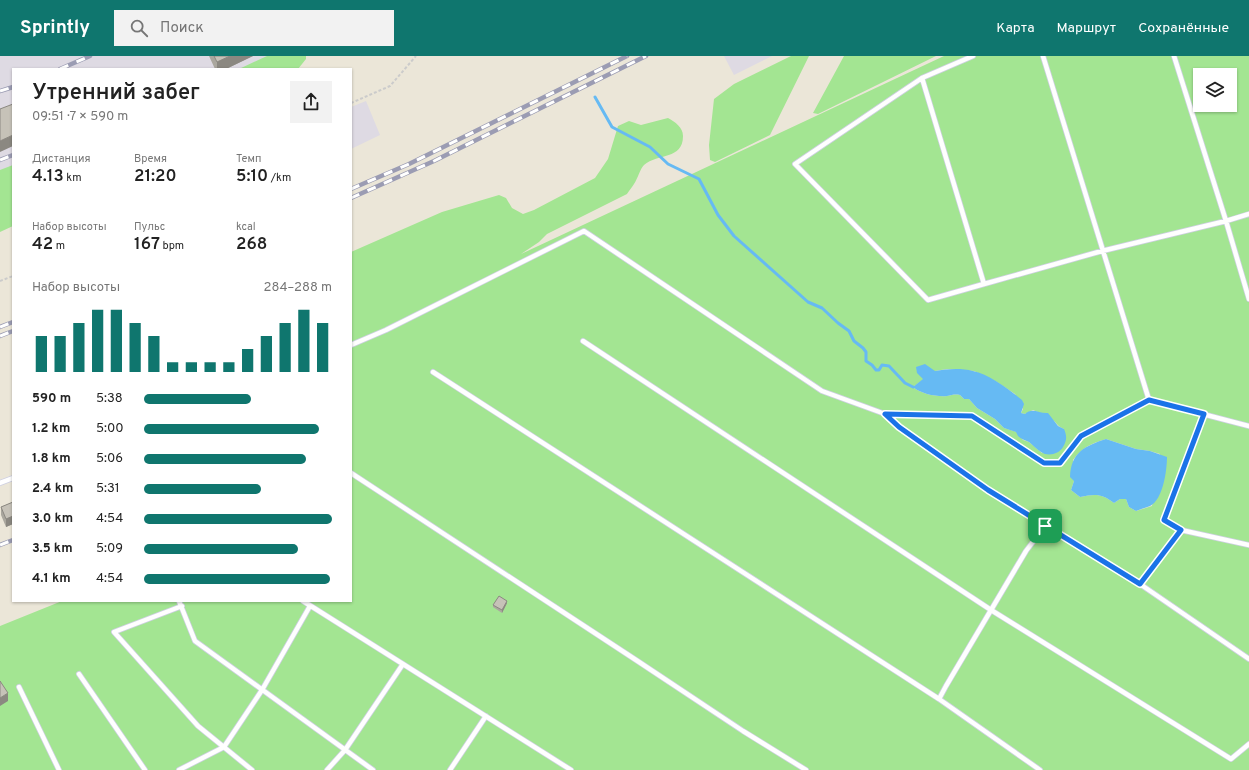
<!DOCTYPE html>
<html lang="ru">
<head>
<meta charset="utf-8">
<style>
	:root { --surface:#fff; --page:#f2f2f2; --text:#222; --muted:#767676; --accent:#0f766e }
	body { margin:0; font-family:Overpass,sans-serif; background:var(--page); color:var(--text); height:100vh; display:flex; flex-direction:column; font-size:15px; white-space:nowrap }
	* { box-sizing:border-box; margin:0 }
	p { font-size:13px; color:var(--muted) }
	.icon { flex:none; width:22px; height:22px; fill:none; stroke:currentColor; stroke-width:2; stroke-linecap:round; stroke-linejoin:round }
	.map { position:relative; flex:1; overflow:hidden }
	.panel { position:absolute; left:12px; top:12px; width:340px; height:534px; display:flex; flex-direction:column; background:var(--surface); border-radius:0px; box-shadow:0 1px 3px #0004 }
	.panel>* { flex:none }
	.tools { position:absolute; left:1193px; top:12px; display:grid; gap:8px }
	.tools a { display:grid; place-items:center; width:44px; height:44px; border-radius:0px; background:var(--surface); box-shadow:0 1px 3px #0004; font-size:20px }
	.pin { position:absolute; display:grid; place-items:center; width:34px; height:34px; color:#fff; margin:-17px; border-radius:8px; box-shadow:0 2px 6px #0006 }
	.round { display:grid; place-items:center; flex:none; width:42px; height:42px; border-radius:0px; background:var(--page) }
	.overview { display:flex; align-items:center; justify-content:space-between; height:68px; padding:0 20px }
	h1 { font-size:22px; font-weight:600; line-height:30px }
	.figures { display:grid; grid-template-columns:repeat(3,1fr); gap:6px; height:68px; padding:4px 20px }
	.figures div { display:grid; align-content:center }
	.figures b { font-size:17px; font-weight:600 }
	.figures small { font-size:11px; font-weight:400 }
	.figures p { font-size:11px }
	.chart { height:112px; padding:8px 20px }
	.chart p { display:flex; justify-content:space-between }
	.chart svg { width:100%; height:72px; margin-top:4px; stroke:var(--accent); stroke-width:6 }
	ul { padding:0 20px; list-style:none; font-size:13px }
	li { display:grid; grid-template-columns:64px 48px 1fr; align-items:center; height:30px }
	li i { height:10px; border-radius:5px; background:var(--accent) }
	header { display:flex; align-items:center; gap:24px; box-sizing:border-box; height:56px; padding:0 20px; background:var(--accent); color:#fff }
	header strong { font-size:19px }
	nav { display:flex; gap:22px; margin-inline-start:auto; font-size:14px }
	.search { width:280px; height:36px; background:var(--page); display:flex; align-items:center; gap:10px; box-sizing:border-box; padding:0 14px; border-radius:0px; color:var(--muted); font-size:15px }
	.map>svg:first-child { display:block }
</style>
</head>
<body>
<header>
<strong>Sprintly</strong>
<div class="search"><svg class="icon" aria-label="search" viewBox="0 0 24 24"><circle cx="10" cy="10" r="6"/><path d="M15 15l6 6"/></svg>Поиск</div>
<nav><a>Карта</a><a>Маршрут</a><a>Сохранённые</a></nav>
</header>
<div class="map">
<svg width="1249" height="714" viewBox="0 0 1249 714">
	<rect width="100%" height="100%" fill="#ebe6d8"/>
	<!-- industrial -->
	<path fill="#dedae3" d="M0,0H269L241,13H13V119L0,125Z
		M724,0H772L734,19Z
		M366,45L380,79L351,93V51Z"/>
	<!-- green -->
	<path fill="#a3e592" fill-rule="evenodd" d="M267,0H306V3L298,13H239Z
		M791,0H809L770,79L715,106L710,104L709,89L714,43L734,28Z
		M844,0H936L818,58L813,57Z
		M944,0H1249V714H0V570L62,545H351V196L442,156L499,139L506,142L512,152L523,158L534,154L595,122L608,103L618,70L629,65L641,69L668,62C675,66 683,71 683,80C683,104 658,97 644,109C640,113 638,122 634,128C632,131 629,135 627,138L547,178L539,186L521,198ZM1200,19H1230V49H1200ZM947,313L974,315L997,326L1015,338L1023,353L1021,357L1025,358L1033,354C1040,357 1048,360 1054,365C1057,368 1059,371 1064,373L1042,397L1029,386L1023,384L1017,376L1004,372L995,363L977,352L969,343H964L960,339C955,338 952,339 947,340C937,341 921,338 913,331L935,315ZM1106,383L1136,393L1150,395L1160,398L1152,450L1136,455L1129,451L1126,443H1120L1114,447C1101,437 1095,438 1080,441L1071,434L1074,425L1073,404C1083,391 1090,388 1106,383Z
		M13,109V170L0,176V114Z"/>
	<!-- water -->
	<path fill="#66baf3" d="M925,308L935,315C947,313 961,312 973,315C989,318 1010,334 1022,344L1024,348L1021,357L1025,358C1032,351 1040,358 1048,357L1058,370L1064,373C1067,380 1067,384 1063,391C1059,398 1048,401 1041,396C1036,393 1033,389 1029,386C1025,384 1021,383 1018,380L1016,376L1004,372L995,363L977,352L969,343H964L960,339C955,338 952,339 947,340C937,341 921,338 913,331L923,323L917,317L916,311Z
		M1106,383L1136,393L1150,395L1167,401C1167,414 1163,444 1150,450C1146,452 1140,453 1136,455L1129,451L1126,443H1120L1114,447C1101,437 1095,438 1080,441L1071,434L1074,425L1070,421C1071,396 1085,390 1106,383Z"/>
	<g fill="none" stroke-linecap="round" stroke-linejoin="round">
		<!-- stream -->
		<path stroke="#66baf3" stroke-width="3" d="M595,41L612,71L650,91L668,108L699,123L718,159L734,180L808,246L822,252L838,267L849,275L854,285L863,292L866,296V305L872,309L876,314H879L882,309L889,310L905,327L913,331"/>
		<defs>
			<path id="lane" d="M973,0L922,22L795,108L928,244L984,228
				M1043,0L1149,344L1249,370
				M1174,0L1226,165L1249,243
				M922,22L984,228L1102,195L1226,165L1249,158
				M583,285L991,554L1231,703L1249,688
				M351,289L386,274L584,175L822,335L885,358L972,360L1044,407H1060L1081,380L1149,344
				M433,316L939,643L1040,714
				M885,358L899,371L988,434L1140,528L1249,603
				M351,417L636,604L743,675L806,714
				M0,427L13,422
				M1181,474L1164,464L1204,358
				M1140,528L1181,474L1249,489
				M179,545L195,585L373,714
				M303,545L571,714
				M182,550L114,576L198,670L252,714
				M79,618L145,714
				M19,631L59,714
				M939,643L946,630L1026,495L1045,470
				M179,714L224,691L262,634L310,550
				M327,714L345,694L403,608
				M450,714L486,660"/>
		</defs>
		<!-- lane casing -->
		<use href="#lane" stroke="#cecfe2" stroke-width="6"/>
		<!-- path -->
		<path stroke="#cbcbcb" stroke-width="2" stroke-dasharray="3 2" stroke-linecap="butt" d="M351,47L390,30L416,0
			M0,225L13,220"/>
		<!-- lane -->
		<use href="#lane" stroke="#fff" stroke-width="4.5"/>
		<defs>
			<path id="rail" d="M60,13L90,0
				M0,35L13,31
				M0,104L13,99
				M351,133L409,108L627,0
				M351,142L434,105L646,0
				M0,271L13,266
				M0,280L13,275
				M0,489L13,484"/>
		</defs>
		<!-- rail casing -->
		<use href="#rail" stroke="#9b9cb3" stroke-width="4.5"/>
		<!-- rail -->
		<use href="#rail" stroke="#fff" stroke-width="3" stroke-dasharray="9" stroke-linecap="butt"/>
	</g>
	<!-- wall -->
	<path fill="#aaa79e" d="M209,0H253L226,13H215Z
		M13,446V468L6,471L1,459V451Z
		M507,547L502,557L493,551V549Z"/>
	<!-- shaded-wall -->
	<path fill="#8b8881" d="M230,0H253L226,13H217V6Z
		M13,79V90L0,96V85Z
		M13,460V468L6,471V463Z
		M507,545V547L502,557V554Z
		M8,637V645L0,650V642Z"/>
	<!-- building -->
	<path fill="#c6c2b8" stroke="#8b8881" d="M214,0H230L217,6Z
		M13,48V79L0,85V53Z
		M13,446V460L6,463L1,451Z
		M499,540L507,545L502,554L493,549Z
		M0,625L8,637L0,642Z"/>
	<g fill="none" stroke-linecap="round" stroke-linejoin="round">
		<defs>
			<path id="route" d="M1149,344L1204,358L1164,464L1181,474L1140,528L988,434L899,371L885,358L972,360L1044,407H1060L1081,380Z"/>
		</defs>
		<!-- route casing -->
		<use href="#route" stroke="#fff" stroke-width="8"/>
		<!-- route -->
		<use href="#route" stroke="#1a73e8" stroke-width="5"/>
	</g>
</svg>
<div class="tools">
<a><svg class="icon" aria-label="layers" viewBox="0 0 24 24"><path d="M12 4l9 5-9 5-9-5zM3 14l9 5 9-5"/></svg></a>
</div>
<div class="pin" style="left:1045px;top:470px;background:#1e9e55"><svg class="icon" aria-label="arrive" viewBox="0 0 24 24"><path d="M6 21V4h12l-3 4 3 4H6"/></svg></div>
<section class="panel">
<div class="overview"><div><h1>Утренний забег</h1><p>09:51 · 7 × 590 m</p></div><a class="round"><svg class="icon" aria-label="share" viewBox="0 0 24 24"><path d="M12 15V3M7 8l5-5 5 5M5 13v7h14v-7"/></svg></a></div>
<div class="figures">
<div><p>Дистанция</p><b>4.13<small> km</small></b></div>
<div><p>Время</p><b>21:20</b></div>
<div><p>Темп</p><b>5:10<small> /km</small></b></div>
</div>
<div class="figures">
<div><p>Набор высоты</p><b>42<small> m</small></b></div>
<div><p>Пульс</p><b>167<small> bpm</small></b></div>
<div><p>kcal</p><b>268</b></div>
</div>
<div class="chart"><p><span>Набор высоты</span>284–288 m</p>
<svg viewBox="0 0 160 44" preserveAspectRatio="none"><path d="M5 44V22M15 44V22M25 44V14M35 44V6M45 44V6M55 44V14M65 44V22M75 44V38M85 44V38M95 44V38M105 44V38M115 44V30M125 44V22M135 44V14M145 44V6M155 44V14"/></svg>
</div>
<ul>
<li><b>590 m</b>5:38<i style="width:57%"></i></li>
<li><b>1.2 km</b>5:00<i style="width:93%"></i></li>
<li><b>1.8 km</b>5:06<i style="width:86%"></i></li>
<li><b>2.4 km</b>5:31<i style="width:62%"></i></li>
<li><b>3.0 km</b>4:54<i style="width:100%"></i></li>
<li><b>3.5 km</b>5:09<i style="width:82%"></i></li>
<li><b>4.1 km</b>4:54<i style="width:99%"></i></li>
</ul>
</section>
</div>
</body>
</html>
